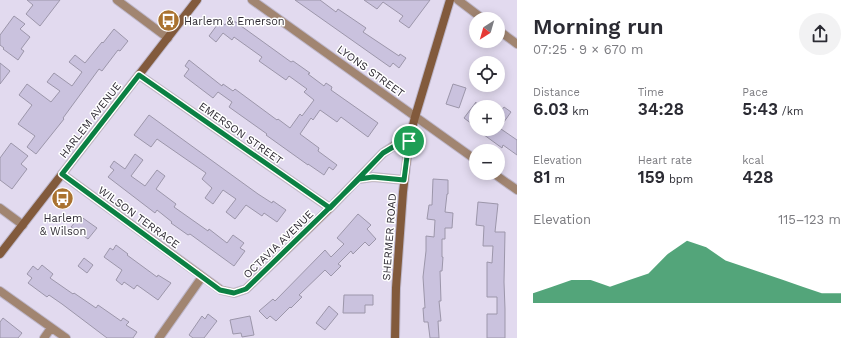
<!DOCTYPE html>
<html lang="en">
<head>
<meta charset="utf-8">
<style>
	:root { --surface:#fff; --page:#f2f2f3; --text:#2b2b33; --muted:#7c7c81; --accent:#0b8043 }
	body { margin:0; font-family:"Work Sans",sans-serif; background:var(--page); color:var(--text); height:100vh; display:flex; flex-direction:column; font-size:15px; white-space:nowrap }
	* { box-sizing:border-box; margin:0 }
	p { font-size:13px; color:var(--muted) }
	.icon { flex:none; width:22px; height:22px; fill:none; stroke:currentColor; stroke-width:2; stroke-linecap:round; stroke-linejoin:round }
	.map { position:relative; flex:1; overflow:hidden }
	.details { display:flex; flex-direction:column; background:var(--surface); width:340px }
	.details>* { flex:none }
	.needle { width:26px; rotate:217deg }
	.buttons { position:absolute; left:469px; top:12px; display:grid; gap:8px }
	.buttons a { display:grid; place-items:center; width:36px; height:36px; border-radius:50%; background:var(--surface); box-shadow:0 2px 10px #0003; font-size:20px }
	.pin { position:absolute; display:grid; place-items:center; width:34px; height:34px; color:#fff; margin:-17px; border:2px solid #fff; border-radius:50%; box-shadow:0 1px 4px #0007 }
	.round { display:grid; place-items:center; flex:none; width:42px; height:42px; border-radius:21px; background:var(--page) }
	.head { display:flex; align-items:center; justify-content:space-between; height:68px; padding:0 16px }
	h1 { font-size:22px; font-weight:600; line-height:30px }
	.figures { display:grid; grid-template-columns:repeat(3,1fr); gap:6px; height:68px; padding:4px 16px }
	.figures div { display:grid; align-content:center }
	.figures b { font-size:17px; font-weight:600 }
	.figures small { font-size:11px; font-weight:400 }
	.figures p { font-size:11px }
	.chart { height:112px; padding:8px 16px }
	.chart p { display:flex; justify-content:space-between }
	.chart svg { width:100%; height:72px; margin-top:4px; fill:var(--accent); opacity:.7 }
	main { display:flex; flex:1; min-height:0 }
	.map>svg:first-child { display:block }
</style>
</head>
<body>
<main>
<div class="map">
<svg width="517" height="338" viewBox="0 0 517 338">
	<rect width="100%" height="100%" fill="#e2daef"/>
	<!-- building -->
	<path fill="#cac2de" stroke="#9c96aa" d="M27,0H60L40,26L26,14L33,5Z
		M295,0H320L336,12L338,9L366,28L363,32L399,56L400,54L406,58L399,68L393,63L390,67Z
		M364,0H430L409,28L399,21L403,16L383,2L377,9Z
		M14,16L25,24L20,29L30,37L21,49L24,51L18,60L3,49L4,48L0,45V35Z
		M230,18L291,62L293,61L310,73L308,74L324,86L326,83L332,87L331,90L378,123L368,137L341,117L337,122L320,110L313,120L311,118L300,134L319,148L318,151L337,165L333,170L329,167L324,175L308,164V165L266,135L267,134L229,107L232,102L218,92L213,98L184,76L189,69L185,66L189,60L222,86L223,84L233,91L235,89L277,120L278,119L290,128L300,114L302,116L314,100L304,92L307,89L289,76L286,80L259,61L262,57L234,37L232,40L223,33L216,42L209,36L220,21L225,25Z
		M114,29L128,41L120,51L118,50L102,71L99,69L63,118L64,119L36,154L27,147L35,136L18,124L32,105L19,95L27,84L51,102L60,91L47,82L54,73L72,86L82,72L69,62L75,55L85,63L102,42L103,43Z
		M0,63L10,71L0,84Z
		M453,84L466,88L459,108L446,104Z
		M476,102V127L464,118Z
		M504,107L511,112L499,129H501L517,140V155L503,145L502,148L476,129H498V115Z
		M149,115L258,194L272,203L273,201L286,210L277,222L264,213L262,216L246,205L235,219L226,212L236,199L223,190L213,204L205,198L212,188L202,179L206,173L157,139L151,147L134,135Z
		M11,143L28,156L21,164L27,169L12,189L0,180V158Z
		M135,154L143,160L131,176L145,186L157,170L165,176L156,189L176,204L174,207L208,231L209,229L227,243L233,235L244,243L240,248L245,251L234,266L190,234L188,235L171,223L172,222L157,210L155,213L108,177L114,170L110,167L114,161L125,169Z
		M433,179L448,180V194H447L445,212L453,213L452,228H445V239H442V257H443L442,271H440L441,301H439L441,321H438L439,338H430L428,322H424L423,308H425L423,277L426,251V236L434,237L435,220L427,219L429,205H432Z
		M478,202L498,204L495,232H505L504,282L505,309V338H487V314H497V297H487V262L492,263L493,246H483L484,226L476,225Z
		M358,214L371,225L367,229L376,239L369,246L365,242L353,254L351,251L338,264L341,266L331,276L325,270L299,295L302,297L291,308L290,307L276,321L270,316L267,319L259,311L273,299L275,301L325,250L331,257L344,244L337,238Z
		M80,216L97,228L88,239L71,227Z
		M116,245L128,254L127,255L157,277L158,275L171,283L158,300L137,285L134,289L124,282L122,285L116,280L122,270L104,257L110,248L113,250Z
		M84,258L93,265L87,273L78,266Z
		M42,265L53,274L50,278L73,294L74,293L96,308L98,305L121,321L123,318L129,322L126,325L137,332L133,338H107L62,304L49,295L47,297L28,283L32,278L27,274L33,266L38,270Z
		M344,295H373V305H365V313H343Z
		M329,306L338,314L325,330L316,323Z
		M208,314L217,321L204,338H193L189,335L202,316L205,319Z
		M250,316L254,335L242,337L241,333L233,334L230,320Z
		M3,318L22,333L18,338H0V322Z"/>
	<g fill="none" stroke-linecap="round" stroke-linejoin="round">
		<defs>
			<path id="street" d="M117,0L168,38
				M252,0L476,160
				M458,0L483,19
				M498,30L517,44
				M139,75L330,208
				M493,173L517,190
				M62,174L221,290L234,293L246,289L330,208L383,153L398,143L409,141
				M359,179L373,177L404,180
				M0,208L23,225
				M0,291L66,338
				M44,338L51,328
				M159,338L202,277"/>
			<path id="secondary" d="M0,254L197,0
				M395,338L396,288L403,192L409,141L415,117L450,0"/>
		</defs>
		<!-- street casing -->
		<use href="#street" stroke="#beb7ca" stroke-width="10"/>
		<!-- secondary casing -->
		<use href="#secondary" stroke="#beb7ca" stroke-width="10"/>
		<!-- street -->
		<use href="#street" stroke="#a18571" stroke-width="8"/>
		<!-- secondary -->
		<use href="#secondary" stroke="#825a3c" stroke-width="8"/>
	</g>
	<g fill="none" stroke-linecap="round" stroke-linejoin="round">
		<defs>
			<path id="route" d="M409,141L398,144L383,153L330,208L139,75L62,174L220,290L234,293L246,289L359,179L373,177L404,180L409,141"/>
		</defs>
		<!-- route casing -->
		<use href="#route" stroke="#fff" stroke-width="8"/>
		<!-- route -->
		<use href="#route" stroke="#0b8043" stroke-width="5"/>
	</g>
	<!-- icons -->
	<defs>
		<symbol id="bus-disc" viewBox="-11 -11 22 22"><circle r="9.5" fill="#aa722f" stroke="#fff"/><path d="M-5-6H5V4H4V6H2V4H-2V6H-4V4H-5ZM-3.5-4V0h7V-4ZM-3.5 1.2v1.5H-2V1.2ZM2 1.2v1.5H3.5V1.2Z" fill="#fff"/></symbol>
	</defs>
	<g fill-rule="evenodd">
		<use href="#bus-disc" x="156" y="8" width="25" height="25"/>
		<use href="#bus-disc" x="50" y="186" width="25" height="25"/>
	</g>
	<g text-anchor="middle" stroke-width="3" stroke-linejoin="round" paint-order="stroke">
		<!-- poi labels -->
		<g font-size="11" fill="#2f2b34" stroke="#fff" text-anchor="start">
			<text x="184" y="25">Harlem &amp; Emerson</text>
			<text x="63" y="222" text-anchor="middle">Harlem<tspan x="63" dy="13">&amp; Wilson</tspan></text>
		</g>
		<!-- street labels -->
		<g font-size="11" fill="#2f2b34" stroke="#fff">
			<text transform="translate(371 71) rotate(36)" y="4">LYONS STREET</text>
			<text transform="translate(90 120) rotate(-52)" y="4">HARLEM AVENUE</text>
			<text transform="translate(241 133) rotate(35)" y="4">EMERSON STREET</text>
			<text transform="translate(139 217) rotate(36)" y="4">WILSON TERRACE</text>
			<text transform="translate(389 237) rotate(-86)" y="4">SHERMER ROAD</text>
			<text transform="translate(278 244) rotate(-44)" y="4">OCTAVIA AVENUE</text>
		</g>
	</g>
</svg>
<div class="buttons">
<a><svg class="needle" viewBox="-14 -14 28 28"><path d="M0-13l5 13h-10z" fill="#e53935"/><path d="M0 13l5-13h-10z" fill="#7c7c81"/></svg></a>
<a><svg class="icon" aria-label="locate" viewBox="0 0 24 24"><circle cx="12" cy="12" r="6"/><path d="M12 2v4M12 18v4M2 12h4M18 12h4"/></svg></a>
<a>+</a>
<a>−</a>
</div>
<div class="pin" style="left:409px;top:141px;background:#1e9e55"><svg class="icon" aria-label="arrive" viewBox="0 0 24 24"><path d="M6 21V4h12l-3 4 3 4H6"/></svg></div>
</div>
<section class="details">
<div class="head"><div><h1>Morning run</h1><p>07:25 · 9 × 670 m</p></div><a class="round"><svg class="icon" aria-label="share" viewBox="0 0 24 24"><path d="M12 15V3M7 8l5-5 5 5M5 13v7h14v-7"/></svg></a></div>
<div class="figures">
<div><p>Distance</p><b>6.03<small> km</small></b></div>
<div><p>Time</p><b>34:28</b></div>
<div><p>Pace</p><b>5:43<small> /km</small></b></div>
</div>
<div class="figures">
<div><p>Elevation</p><b>81<small> m</small></b></div>
<div><p>Heart rate</p><b>159<small> bpm</small></b></div>
<div><p>kcal</p><b>428</b></div>
</div>
<div class="chart"><p><span>Elevation</span>115–123 m</p>
<svg viewBox="0 0 160 44" preserveAspectRatio="none"><path d="M0 44V38L10 34L20 30L30 30L40 34L50 30L60 26L70 14L80 6L90 10L100 18L110 22L120 26L130 30L140 34L150 38L160 38V44z"/></svg>
</div>
</section>
</main>
</body>
</html>
